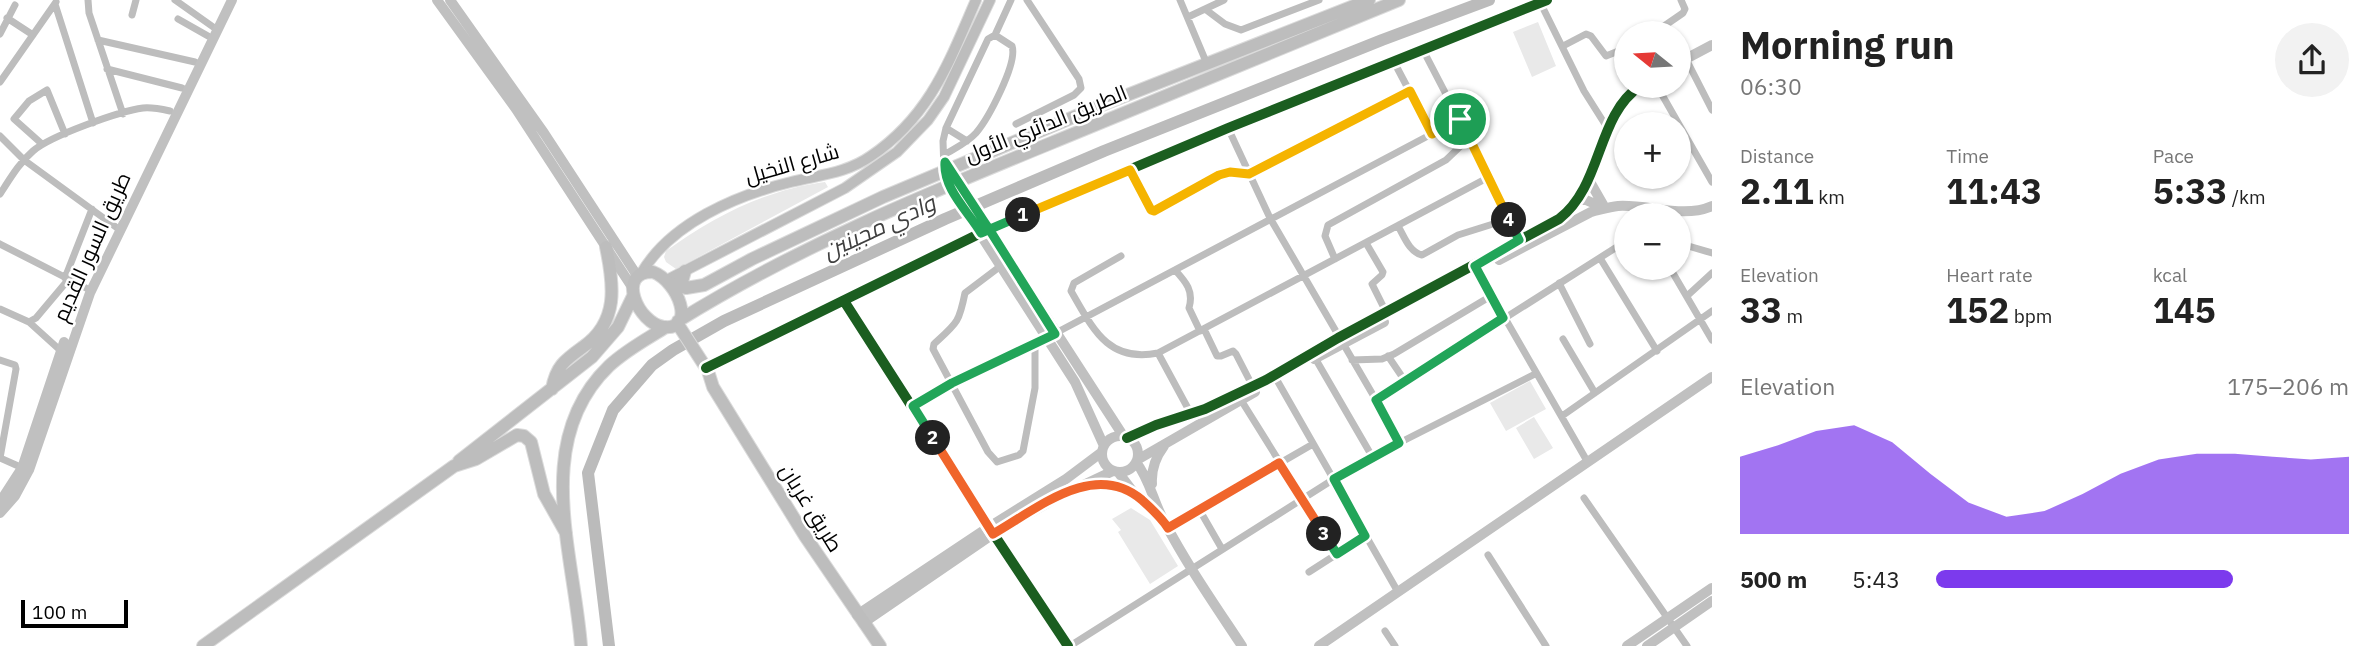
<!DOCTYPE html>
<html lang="en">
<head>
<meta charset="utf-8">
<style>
	:root { --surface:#fff; --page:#f2f2f2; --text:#222; --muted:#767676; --accent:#7c3aed }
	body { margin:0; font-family:"IBM Plex Sans",Cairo,sans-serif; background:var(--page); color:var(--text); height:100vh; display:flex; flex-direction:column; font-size:26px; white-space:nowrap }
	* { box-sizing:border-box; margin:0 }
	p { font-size:23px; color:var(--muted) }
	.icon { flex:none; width:38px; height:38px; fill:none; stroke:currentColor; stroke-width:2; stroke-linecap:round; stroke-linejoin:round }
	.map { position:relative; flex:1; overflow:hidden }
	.panel { display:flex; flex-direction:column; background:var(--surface); width:665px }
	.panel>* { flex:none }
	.needle { width:46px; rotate:288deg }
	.buttons { position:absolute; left:1614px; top:21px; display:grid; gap:14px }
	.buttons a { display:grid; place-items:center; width:77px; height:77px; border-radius:50%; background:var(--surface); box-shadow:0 2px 5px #0004; font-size:35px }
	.scale { position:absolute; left:21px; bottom:18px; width:107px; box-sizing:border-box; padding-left:7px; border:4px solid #000; border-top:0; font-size:19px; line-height:24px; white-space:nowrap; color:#000; -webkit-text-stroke:5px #fff; paint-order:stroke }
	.pin { position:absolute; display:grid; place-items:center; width:60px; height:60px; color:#fff; margin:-30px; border:4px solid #fff; border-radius:50%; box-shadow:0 2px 7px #0007 }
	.km { position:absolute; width:35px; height:35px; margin:-18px; border-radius:50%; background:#222; color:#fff; font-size:19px; line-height:35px; text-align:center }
	.round { display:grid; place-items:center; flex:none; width:74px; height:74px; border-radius:37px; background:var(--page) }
	.overview { display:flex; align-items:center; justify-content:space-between; height:119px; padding:0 28px }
	h1 { font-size:38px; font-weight:800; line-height:52px }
	.figures { display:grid; grid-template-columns:repeat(3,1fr); gap:10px; height:119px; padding:7px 28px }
	.figures div { display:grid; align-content:center }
	.figures b { font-size:35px; font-weight:800 }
	.figures small { font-size:19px; font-weight:400 }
	.figures p { font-size:19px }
	.chart { height:196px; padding:14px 28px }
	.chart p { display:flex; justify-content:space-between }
	.chart svg { width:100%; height:126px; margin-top:7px; fill:var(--accent); opacity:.7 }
	ul { padding:0 28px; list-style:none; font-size:23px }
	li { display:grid; grid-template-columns:112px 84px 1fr; align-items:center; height:52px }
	li i { height:18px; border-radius:9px; background:var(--accent) }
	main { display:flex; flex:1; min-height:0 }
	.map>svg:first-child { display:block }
</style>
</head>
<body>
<main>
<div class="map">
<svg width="1712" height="646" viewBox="0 0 1712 646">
	<rect width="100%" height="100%" fill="#fff"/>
	<!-- green -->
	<path fill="#e9e9e9" d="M1538,22L1556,66L1532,77L1513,32Z
		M825,182L828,187L676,269L666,262L664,257L666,251C715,216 765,190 825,182Z
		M1530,381L1546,409L1506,431L1490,403Z
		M1534,417L1553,448L1534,459L1516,428Z
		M1131,508L1150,520L1178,566L1150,584L1118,532L1121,530L1112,519Z"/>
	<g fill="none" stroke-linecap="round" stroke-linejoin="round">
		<!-- river -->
		<path stroke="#bbb" stroke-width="12" d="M609,646L588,473L613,410L652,365L673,350L724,321L945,219L1104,151L1382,40L1489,0"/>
		<defs>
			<path id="primary" d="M641,274C670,223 737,195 791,182C819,175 847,173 871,156C930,116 949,62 976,0
				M667,280L845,188L897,152L928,120L944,97L990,0"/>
			<path id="highway" d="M685,271L682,282L686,288
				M653,272C679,282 696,330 664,327C638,324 615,271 653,272Z
				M670,283L686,288L704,285L752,259L883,197L1107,103L1369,0
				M678,321C799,246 924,195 1056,141C1170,94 1285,47 1399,0
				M677,323L708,371L713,387L805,536L880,646
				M552,389C556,366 565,360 583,347C619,322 614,285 606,247
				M459,461L592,357L618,327L633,296
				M203,646L454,466L476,459L517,435L524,436L531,442L544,494L566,533
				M581,646C574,553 531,441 609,366C626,350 647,339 666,327"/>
		</defs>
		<!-- primary casing -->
		<use href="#primary" stroke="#dbdbdb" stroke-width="12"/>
		<!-- highway casing -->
		<use href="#highway" stroke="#dbdbdb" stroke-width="14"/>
		<!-- street -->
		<path stroke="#bdbdbd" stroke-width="7" d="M88,0L89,13L123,114
			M175,0L216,29
			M1180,0L1207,64
			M1540,2L1584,91L1608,129
			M55,4L93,123
			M1205,9L1225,24L1241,30L1319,0
			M132,15L136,0
			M1188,17L1224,0
			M7,18L33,35
			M178,19L208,36
			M1654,33L1683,13L1685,9L1681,0
			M0,34L15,5
			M98,40L195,62
			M1563,46L1586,34L1591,36L1606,56L1626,48
			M1422,48L1489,177L1521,244
			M1686,59L1712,110
			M1393,60L1432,134
			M107,69L182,88
			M0,82L56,2
			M1657,86L1712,182
			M1016,124L1074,95L1081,88L1079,79L1027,0
			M946,128L967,141
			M1228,128L1270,218L1376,400L1620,245L1626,244
			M0,136L24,160L120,230
			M42,144L14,119L29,101L47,90L65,134
			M944,155C955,148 967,143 976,133C988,119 1018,63 1012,46L995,35
			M1130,170L1151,210L1154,211L1219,175L1230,172L1249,174L1410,91
			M944,172L943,141L946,128L988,39L995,35L1011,0
			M0,194C10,179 19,163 33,151C50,136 120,111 143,108C152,107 161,109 170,111
			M1398,226C1404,236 1409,252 1422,255L1458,235L1509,219
			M1366,243L1383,272L1382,275L1372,284L1387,314
			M1678,243L1712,253
			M0,244L86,288
			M1121,256L1074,283L1071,291C1093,329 1108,363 1158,353L1489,177
			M1600,258L1657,351
			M1335,259L1325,236L1328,225L1446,160L1469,138
			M1002,265L965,293C959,323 957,323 934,344L933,349L988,452L997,462L1019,455L1023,451L1035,388V344
			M1475,266L1587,461
			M1670,268L1712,340
			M1175,270C1186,282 1194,291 1189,308L1200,331
			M65,278L92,209
			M1559,283L1590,344
			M1687,296L1712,273
			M844,301L989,527L1068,646
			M0,309L29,322L36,318L68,280
			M29,322L61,351
			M1204,329L1217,356H1221L1233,351L1236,354L1253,387
			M1563,339L1595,393
			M1158,353L1191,414
			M1388,356L1405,381
			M1315,358L1373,458
			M0,360L15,365L16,369L0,458
			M1352,360L1382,359L1394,354L1491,296
			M706,368L989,229L1228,128L1547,0
			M1274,375L1398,592
			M1241,400L1337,554
			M1376,400L1399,443
			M913,406L952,383L1035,344L1460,119
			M1562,416L1712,311
			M0,458L25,469
			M1584,498L1687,646
			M1199,509L1222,549
			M1168,528L1313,444
			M1488,555L1546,646
			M1309,572L1365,536
			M1385,631L1395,646
			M1070,646L1334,479L1399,443L1535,374"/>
		<!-- secondary -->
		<path stroke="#c0c0c0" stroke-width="10" d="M437,0L516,109L632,287
			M450,0L544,133L638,277
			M1678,63L1712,45
			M951,170L1124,437
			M944,173L957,198L1075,382L1104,446
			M1589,180L1605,208
			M1577,200H1586L1604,208
			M1499,260L1591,212C1600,210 1609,207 1618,206C1649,204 1683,219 1712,206
			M1314,359L1384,322
			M1102 454a18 18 0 1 1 36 0a18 18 0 1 1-36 0Z
			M1127,438L1156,425L1205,409L1266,380L1338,338L1559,219C1603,185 1596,116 1640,86
			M1137,460L1255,392
			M1136,462C1150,480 1153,501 1164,521C1187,565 1215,605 1242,646
			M1118,472L1134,493L1161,517
			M1152,484C1151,469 1155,458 1164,446
			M1089,485L1111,484L1129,491
			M0,502L22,468L64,342
			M0,513L15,496L29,470L90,293L232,0
			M857,615L989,527L1066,479L1102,452
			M863,623L993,534L1060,496L1113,471
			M1319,646L1712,377
			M1627,646L1712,588
			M1647,646L1712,601"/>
		<!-- primary -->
		<use href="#primary" stroke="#bdbdbd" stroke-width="10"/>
		<!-- highway -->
		<use href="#highway" stroke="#bdbdbd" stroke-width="12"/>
		<defs>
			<path id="cycleway" d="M844,301L989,527L1068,646
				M706,368L989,229L1228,128L1547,0
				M1127,438L1156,425L1205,409L1266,380L1338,338L1559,219C1603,185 1596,116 1640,86"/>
		</defs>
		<!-- cycleway casing -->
		<use href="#cycleway" stroke="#fff" stroke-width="15"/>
		<!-- cycleway -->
		<use href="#cycleway" stroke="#1b5e20" stroke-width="10"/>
	</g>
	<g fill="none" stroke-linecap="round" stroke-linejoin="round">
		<defs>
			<path id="split-1" d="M1023,215L1130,170L1151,210L1154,211L1219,175L1230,172L1249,174L1410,91L1432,134L1460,119"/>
			<path id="split-2" d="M933,438L913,406L952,383L1055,334L989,229L985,223L945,162C943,189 968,211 981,233L1023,215"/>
			<path id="split-3" d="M933,438L993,534C1037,509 1094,459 1142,500C1152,509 1161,517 1168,528L1279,463L1324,534"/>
			<path id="split-4" d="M1324,534L1337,554L1365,536L1334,479L1399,443L1376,400L1503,318L1475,266L1519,240L1509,220"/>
			<path id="split-5" d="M1460,119L1509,220"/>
		</defs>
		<!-- split-1 casing -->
		<use href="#split-1" stroke="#fff" stroke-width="14"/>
		<!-- split-2 casing -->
		<use href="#split-2" stroke="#fff" stroke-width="14"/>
		<!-- split-3 casing -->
		<use href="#split-3" stroke="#fff" stroke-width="14"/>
		<!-- split-4 casing -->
		<use href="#split-4" stroke="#fff" stroke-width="14"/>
		<!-- split-5 casing -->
		<use href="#split-5" stroke="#fff" stroke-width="14"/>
		<!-- split-1 -->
		<use href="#split-1" stroke="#f5b400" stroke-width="9"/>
		<!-- split-2 -->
		<use href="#split-2" stroke="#22a559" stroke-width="9"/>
		<!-- split-3 -->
		<use href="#split-3" stroke="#f0652b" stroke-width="9"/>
		<!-- split-4 -->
		<use href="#split-4" stroke="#22a559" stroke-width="9"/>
		<!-- split-5 -->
		<use href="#split-5" stroke="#f5b400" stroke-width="9"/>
	</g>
	<g text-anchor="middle" stroke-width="5" stroke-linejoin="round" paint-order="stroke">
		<!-- street labels -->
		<g font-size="21" fill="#000" stroke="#fff">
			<text transform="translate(1046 124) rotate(-22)" y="7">الطريق الدائري الأول</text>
			<text transform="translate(792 164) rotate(-16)" y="7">شارع النخيل</text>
			<text transform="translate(92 247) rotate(-66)" y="7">طريق السور القديم</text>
			<text transform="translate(811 508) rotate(58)" y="7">طريق غريان</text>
		</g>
		<!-- water labels -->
		<g font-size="23" font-style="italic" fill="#3f3f3f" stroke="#fff">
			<text transform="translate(879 227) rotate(-25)" y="8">وادي مجينين</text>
		</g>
	</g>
</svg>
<div class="buttons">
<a><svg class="needle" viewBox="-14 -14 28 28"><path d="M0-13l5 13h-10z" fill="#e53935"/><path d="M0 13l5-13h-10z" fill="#767676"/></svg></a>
<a>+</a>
<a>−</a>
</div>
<div class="scale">100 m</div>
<div class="pin" style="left:1460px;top:119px;background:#1e9e55"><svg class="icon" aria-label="arrive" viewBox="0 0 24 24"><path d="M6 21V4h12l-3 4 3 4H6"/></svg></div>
<b class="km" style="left:1023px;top:215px">1</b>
<b class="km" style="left:933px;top:438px">2</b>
<b class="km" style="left:1324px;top:534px">3</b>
<b class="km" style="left:1509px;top:220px">4</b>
</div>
<section class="panel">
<div class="overview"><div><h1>Morning run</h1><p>06:30</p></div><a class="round"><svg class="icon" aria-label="share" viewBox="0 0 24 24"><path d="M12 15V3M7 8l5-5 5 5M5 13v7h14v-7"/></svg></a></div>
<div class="figures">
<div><p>Distance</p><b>2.11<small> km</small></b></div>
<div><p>Time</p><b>11:43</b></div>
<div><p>Pace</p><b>5:33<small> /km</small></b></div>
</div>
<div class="figures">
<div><p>Elevation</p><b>33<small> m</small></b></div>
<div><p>Heart rate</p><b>152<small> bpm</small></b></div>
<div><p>kcal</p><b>145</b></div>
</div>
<div class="chart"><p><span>Elevation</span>175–206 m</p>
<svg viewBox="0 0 160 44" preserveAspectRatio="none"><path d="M0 44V17L10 13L20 8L30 6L40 12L50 23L60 33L70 38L80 36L90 30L100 23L110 18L120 16L130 16L140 17L150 18L160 17V44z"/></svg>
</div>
<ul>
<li><b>500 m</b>5:43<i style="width:72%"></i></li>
</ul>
</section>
</main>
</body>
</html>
